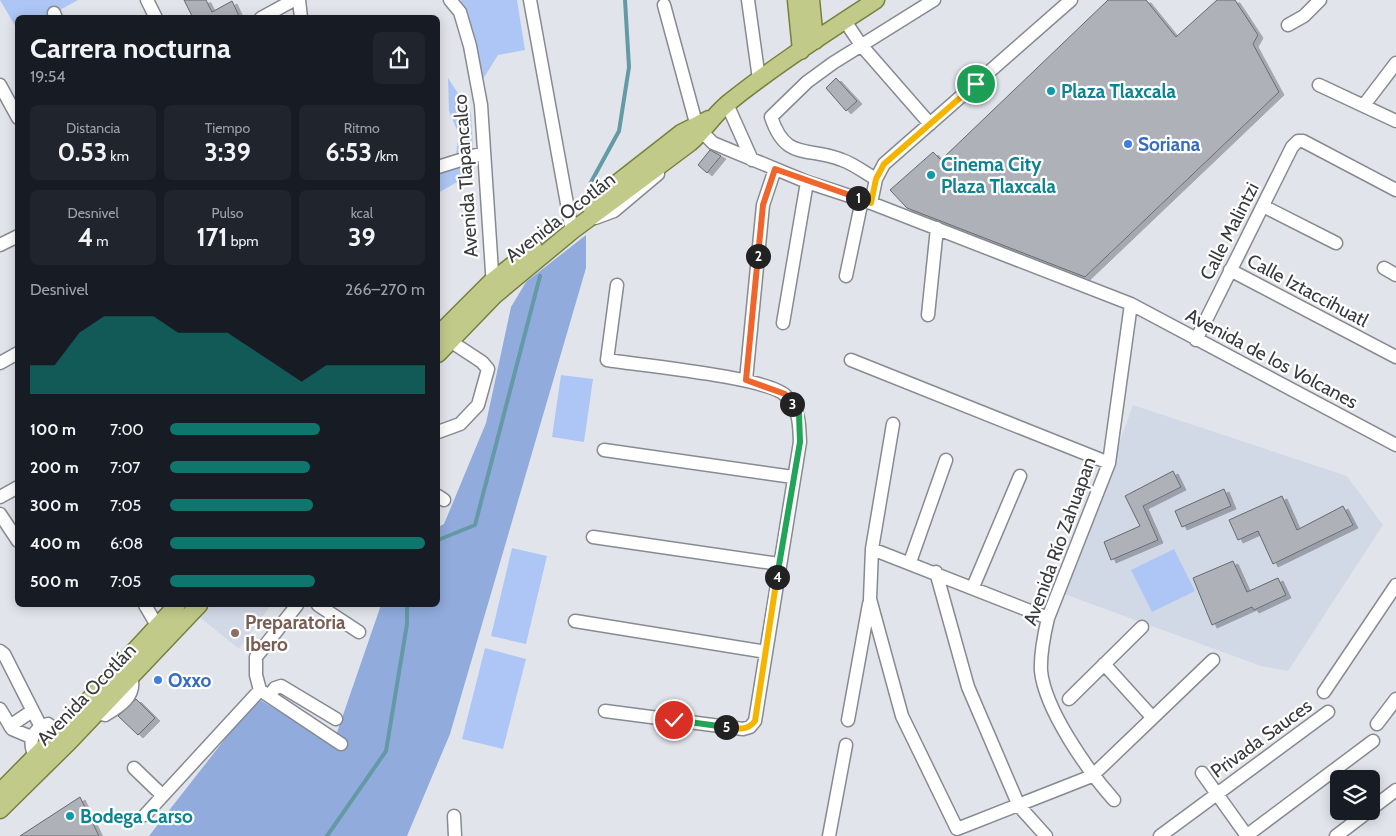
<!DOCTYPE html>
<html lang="es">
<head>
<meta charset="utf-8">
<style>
	:root { --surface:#171b24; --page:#20242c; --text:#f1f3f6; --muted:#9ea1a6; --accent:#0f766e }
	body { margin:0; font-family:Cabin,sans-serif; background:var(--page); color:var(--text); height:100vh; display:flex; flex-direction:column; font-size:19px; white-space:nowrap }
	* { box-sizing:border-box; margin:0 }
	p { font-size:16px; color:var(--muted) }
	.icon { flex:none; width:28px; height:28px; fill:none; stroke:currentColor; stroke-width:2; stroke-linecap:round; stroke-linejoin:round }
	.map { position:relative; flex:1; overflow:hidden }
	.panel { position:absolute; left:15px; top:15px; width:425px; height:592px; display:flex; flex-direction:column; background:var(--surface); border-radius:8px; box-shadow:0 2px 12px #0003 }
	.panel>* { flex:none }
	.fabs { position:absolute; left:1330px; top:770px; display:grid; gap:10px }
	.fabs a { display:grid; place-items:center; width:50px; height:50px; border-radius:8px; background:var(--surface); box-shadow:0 2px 12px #0003; font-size:25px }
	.pin { position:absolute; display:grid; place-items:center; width:42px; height:42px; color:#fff; margin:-21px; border:2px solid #fff; border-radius:50%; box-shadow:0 1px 5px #0007 }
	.km { position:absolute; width:25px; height:25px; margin:-12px; border-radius:50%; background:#222; color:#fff; font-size:14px; line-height:25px; text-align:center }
	.round { display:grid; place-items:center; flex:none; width:52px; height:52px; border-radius:8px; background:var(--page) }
	.headline { display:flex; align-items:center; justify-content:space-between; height:85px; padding:0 15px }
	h1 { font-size:28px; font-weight:800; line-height:38px }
	.stats { display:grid; grid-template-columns:repeat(3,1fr); gap:8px; height:85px; padding:5px 15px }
	.stats div { display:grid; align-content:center; border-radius:8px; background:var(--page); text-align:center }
	.stats b { font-size:25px; font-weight:800 }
	.stats small { font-size:14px; font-weight:400 }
	.stats p { font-size:14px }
	.chart { height:140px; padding:10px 15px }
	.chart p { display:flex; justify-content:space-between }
	.chart svg { width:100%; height:90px; margin-top:5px; fill:var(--accent); opacity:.7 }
	ul { padding:0 15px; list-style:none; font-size:16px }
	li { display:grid; grid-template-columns:80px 60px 1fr; align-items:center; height:38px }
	li i { height:12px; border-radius:6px; background:var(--accent) }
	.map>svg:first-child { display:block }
</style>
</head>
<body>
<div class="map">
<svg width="1396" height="836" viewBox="0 0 1396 836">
	<defs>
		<filter id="shadow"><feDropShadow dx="5" dy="3" stdDeviation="0" flood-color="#0004"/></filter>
	</defs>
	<rect width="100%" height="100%" fill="#e1e5eb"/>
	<!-- built -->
	<path fill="#d2d9e6" d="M1133,405L1347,476L1383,525L1288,671L1261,666L1064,594Z
		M208,605H271L239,649L198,616Z"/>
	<!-- green -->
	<path fill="#aec6f5" d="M0,0H78L47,17L18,18L17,29Z
		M461,0H517L525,50L498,55L483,79Z
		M448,78L471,113L473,150L456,153L459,135L449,111Z
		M472,160L473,173L438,193V171Z
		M561,375L593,379L584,442L552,437Z
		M512,548L547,556L526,644L491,636Z
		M1174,549L1195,591L1152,612L1131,570Z
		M485,648L526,659L503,749L462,739Z"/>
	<!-- forest -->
	<path fill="#91abdd" d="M586,235V268L450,734L407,836H149L257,698L333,744L381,605H438V527L444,524L486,423L511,307L526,282Z"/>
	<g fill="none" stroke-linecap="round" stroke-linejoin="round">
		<!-- stream -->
		<path stroke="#6499a6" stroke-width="4" d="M590,184L619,131L629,67L625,0
			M438,540L475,525L540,276
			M327,836L386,751L407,624V605"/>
	</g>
	<!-- building -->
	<path fill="#aeb2b8" stroke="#66696f" filter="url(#shadow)" d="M184,0H206L212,12L232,1L240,18H193Z
		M1108,0H1146L1176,37L1217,0H1235L1258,35L1253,44L1279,92L1085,277L907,208L890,190L933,152L941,160Z
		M836,78L857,101L846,111L826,88Z
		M710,150L721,156L707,173L698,165Z
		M1173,471L1181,487L1143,506L1158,540L1111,560L1104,542L1140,526L1125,496Z
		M1224,489L1231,506L1182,527L1175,511Z
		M1282,496L1297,530L1343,506L1353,525L1273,564L1258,531L1238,540L1229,520Z
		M1233,561L1247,592L1278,578L1286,595L1254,610L1252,607L1212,625L1193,578Z
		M136,699L155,718L138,735L118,716Z
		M80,797L99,836H20Z"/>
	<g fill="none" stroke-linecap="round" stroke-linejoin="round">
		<defs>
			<path id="minor" d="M147,0L156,18
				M299,0L301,18
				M450,0L460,12L470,46L481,105L493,287
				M530,0L572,231
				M748,0L759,79
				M664,5L696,123L702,132L713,143L807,182L871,203L1131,304L1396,445
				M54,13L56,18
				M261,18L294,0
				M845,21L861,45L930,124
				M1288,25L1304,16L1320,0
				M0,85L18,118
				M1319,85L1396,121
				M727,104L752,160
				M1364,105L1396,63
				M438,167L483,153
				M876,179C865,173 854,164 842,160C808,146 786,162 771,117L807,82L833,63L934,0
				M871,203L876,179L884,164L1071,0
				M1263,206L1336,243
				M595,218L614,211L658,174
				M0,245L18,236
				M1384,268L1396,275
				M1230,270L1396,357
				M846,276L862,200
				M928,315L937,228
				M783,323L807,182
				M1196,340L1292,147L1298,141H1303L1396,190
				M851,360L1109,463
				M0,363L18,353
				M746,380L763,205L775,169
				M893,424L872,549L870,599L902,716L957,829L1092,776L1213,660
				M438,432L460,424L478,405L488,369L482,362L444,337
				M604,450L793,477
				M438,496L444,500
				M0,497L18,487
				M0,514L18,541
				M593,537L779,564
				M872,549L1048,618
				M910,562L946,460
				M936,572L968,687L1019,806L1046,836
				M973,587L1020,476
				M145,605L162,634
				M297,605L256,657V675L260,690L341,744
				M318,605L359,632
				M575,621L766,652
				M0,651L4,654L41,727
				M1104,664L1152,717
				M1324,692L1396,585
				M269,696L275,688L281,686L336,719
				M1069,699L1142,627
				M0,709L12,729L31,737
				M605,711L743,729L750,727L755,721L800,442C799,422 800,412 786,396C769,377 638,365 607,360L617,285
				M96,713L105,715C120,706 137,696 131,676
				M848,720L869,604
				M1377,724L1396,699
				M10,726L32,711
				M39,762C27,746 29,731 48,724L66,737
				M134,768L162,795
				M1202,773L1247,836
				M1114,800C1088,771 1045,710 1041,671C1040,653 1044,635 1048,618L1109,463L1131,304
				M1371,809L1396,790
				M145,815L260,690
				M454,816L455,836
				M829,836L846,745
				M1160,836L1328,712
				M1246,836L1373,741
				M1336,836L1369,811"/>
			<path id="major" d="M796,0L801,51
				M811,0L815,41
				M589,205L681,133L709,119
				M438,335L491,282L534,248
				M438,354L495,295L572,231L690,143C704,131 713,116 727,104C774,66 826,33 876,0
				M0,792L60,731L177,605
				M0,810L70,741L199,605"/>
		</defs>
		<!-- minor casing -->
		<use href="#minor" stroke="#878a90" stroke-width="15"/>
		<!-- major casing -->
		<use href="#major" stroke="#77803c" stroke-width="19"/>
		<!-- minor -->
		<use href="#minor" stroke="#fff" stroke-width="12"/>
		<!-- major -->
		<use href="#major" stroke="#c2ca8a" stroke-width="16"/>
	</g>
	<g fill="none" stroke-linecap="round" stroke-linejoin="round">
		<defs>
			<path id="split-1" d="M858,198L871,203L876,179L884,164L976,84"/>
			<path id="split-2" d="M758,256L763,205L775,169L858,198"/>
			<path id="split-3" d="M758,256L746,380L785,394L792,404"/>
			<path id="split-4" d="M777,577L800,442L799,414L792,404"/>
			<path id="split-5" d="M726,727C739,729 747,731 755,721L777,577"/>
			<path id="split-6" d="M674,720L726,727"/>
		</defs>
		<!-- split-1 casing -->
		<use href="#split-1" stroke="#fff" stroke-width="10"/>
		<!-- split-2 casing -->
		<use href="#split-2" stroke="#fff" stroke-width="10"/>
		<!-- split-3 casing -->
		<use href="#split-3" stroke="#fff" stroke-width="10"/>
		<!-- split-4 casing -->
		<use href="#split-4" stroke="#fff" stroke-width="10"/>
		<!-- split-5 casing -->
		<use href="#split-5" stroke="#fff" stroke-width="10"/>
		<!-- split-6 casing -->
		<use href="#split-6" stroke="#fff" stroke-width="10"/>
		<!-- split-1 -->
		<use href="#split-1" stroke="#f5b400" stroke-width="6"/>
		<!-- split-2 -->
		<use href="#split-2" stroke="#f0652b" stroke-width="6"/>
		<!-- split-3 -->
		<use href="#split-3" stroke="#f0652b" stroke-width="6"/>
		<!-- split-4 -->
		<use href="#split-4" stroke="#22a559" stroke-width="6"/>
		<!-- split-5 -->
		<use href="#split-5" stroke="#f5b400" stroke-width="6"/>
		<!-- split-6 -->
		<use href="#split-6" stroke="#22a559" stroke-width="6"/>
	</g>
	<!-- markers -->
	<g fill="#0f9aa8" stroke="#fff" stroke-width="2">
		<circle cx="1051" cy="91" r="5"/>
		<circle cx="931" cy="175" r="5"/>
		<circle cx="70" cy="816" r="5"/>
	</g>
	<g fill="#3f7fe0" stroke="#fff" stroke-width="2">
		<circle cx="1128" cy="144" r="5"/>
		<circle cx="158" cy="680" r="5"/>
	</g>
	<circle fill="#8d6e63" stroke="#fff" stroke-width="2" cx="235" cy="633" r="5"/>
	<g text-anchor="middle" stroke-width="4.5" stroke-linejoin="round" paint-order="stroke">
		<!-- culture labels -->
		<g font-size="19" font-weight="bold" fill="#0d838f" stroke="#fff" text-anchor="start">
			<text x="1061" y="98">Plaza Tlaxcala</text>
			<text x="941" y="171">Cinema City<tspan x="941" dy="22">Plaza Tlaxcala</tspan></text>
			<text x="80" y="823">Bodega Carso</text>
		</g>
		<!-- shop labels -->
		<g font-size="19" font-weight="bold" fill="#366cbe" stroke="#fff" text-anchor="start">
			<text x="1138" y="151">Soriana</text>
			<text x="168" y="687">Oxxo</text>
		</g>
		<!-- street labels -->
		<g font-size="19" fill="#393a3d" stroke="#fff">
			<text transform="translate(465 176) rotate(-94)" y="7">Avenida Tlapancalco</text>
			<text transform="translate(560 217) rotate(-38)" y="7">Avenida Ocotlán</text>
			<text transform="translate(1229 231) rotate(-63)" y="7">Calle Malintzi</text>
			<text transform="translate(1308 290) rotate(28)" y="7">Calle Iztaccihuatl</text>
			<text transform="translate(1272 358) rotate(28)" y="7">Avenida de los Volcanes</text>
			<text transform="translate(1059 541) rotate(-70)" y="7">Avenida Río Zahuapan</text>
			<text transform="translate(86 694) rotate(-46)" y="7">Avenida Ocotlán</text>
			<text transform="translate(1261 738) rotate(-36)" y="7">Privada Sauces</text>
		</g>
		<!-- education labels -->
		<g font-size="19" font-weight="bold" fill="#785e54" stroke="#fff" text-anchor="start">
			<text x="245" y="629">Preparatoria<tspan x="245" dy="22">Ibero</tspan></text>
		</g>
	</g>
</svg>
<div class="fabs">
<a><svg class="icon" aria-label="layers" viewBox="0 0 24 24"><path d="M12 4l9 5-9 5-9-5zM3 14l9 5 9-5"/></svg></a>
</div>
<div class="pin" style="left:976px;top:84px;background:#1e9e55"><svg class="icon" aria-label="arrive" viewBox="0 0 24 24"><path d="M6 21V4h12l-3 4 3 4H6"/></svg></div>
<div class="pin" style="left:674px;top:720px;background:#d93025"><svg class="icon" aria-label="check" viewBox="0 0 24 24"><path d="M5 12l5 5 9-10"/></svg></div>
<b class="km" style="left:858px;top:198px">1</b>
<b class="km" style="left:758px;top:256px">2</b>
<b class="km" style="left:792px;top:404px">3</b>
<b class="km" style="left:777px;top:577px">4</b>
<b class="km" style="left:726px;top:727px">5</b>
<section class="panel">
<div class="headline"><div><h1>Carrera nocturna</h1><p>19:54</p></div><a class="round"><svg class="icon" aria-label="share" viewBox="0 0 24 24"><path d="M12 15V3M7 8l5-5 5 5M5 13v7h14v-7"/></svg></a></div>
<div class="stats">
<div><p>Distancia</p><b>0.53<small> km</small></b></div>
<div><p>Tiempo</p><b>3:39</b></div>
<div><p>Ritmo</p><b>6:53<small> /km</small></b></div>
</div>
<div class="stats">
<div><p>Desnivel</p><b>4<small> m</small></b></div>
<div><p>Pulso</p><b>171<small> bpm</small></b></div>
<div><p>kcal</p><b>39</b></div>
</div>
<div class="chart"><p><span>Desnivel</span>266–270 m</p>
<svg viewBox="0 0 160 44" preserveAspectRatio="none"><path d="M0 44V30L10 30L20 14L30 6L40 6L50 6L60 14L70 14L80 14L90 22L100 30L110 38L120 30L130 30L140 30L150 30L160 30V44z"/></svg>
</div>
<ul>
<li><b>100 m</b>7:00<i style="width:59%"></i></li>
<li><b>200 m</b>7:07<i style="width:55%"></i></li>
<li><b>300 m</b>7:05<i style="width:56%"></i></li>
<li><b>400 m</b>6:08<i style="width:100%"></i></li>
<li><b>500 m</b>7:05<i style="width:57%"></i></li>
</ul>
</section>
</div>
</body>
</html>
